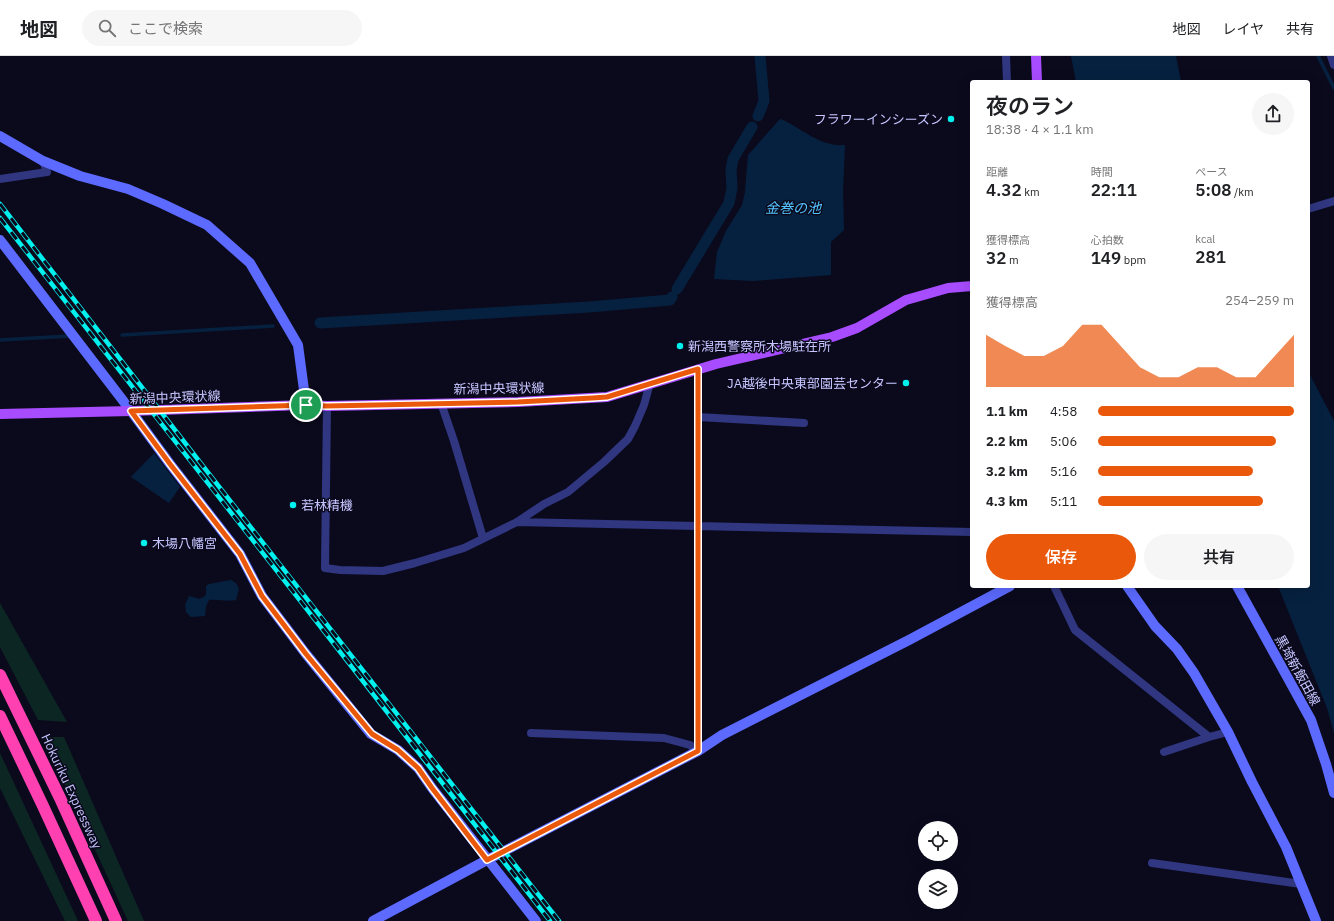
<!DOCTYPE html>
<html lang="ja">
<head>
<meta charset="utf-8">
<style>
	:root { --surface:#fff; --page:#f6f6f6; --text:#202124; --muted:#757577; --line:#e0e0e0; --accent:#ea580c }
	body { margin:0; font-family:"IBM Plex Sans","Noto Sans JP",sans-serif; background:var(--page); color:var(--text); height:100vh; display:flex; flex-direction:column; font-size:15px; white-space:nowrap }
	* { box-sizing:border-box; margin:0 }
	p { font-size:13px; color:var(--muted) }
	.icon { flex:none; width:22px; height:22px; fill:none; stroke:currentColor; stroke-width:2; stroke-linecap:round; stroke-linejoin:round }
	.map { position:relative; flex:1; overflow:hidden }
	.side { position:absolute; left:970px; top:24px; width:340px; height:508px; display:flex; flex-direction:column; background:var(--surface); border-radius:4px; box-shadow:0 4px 16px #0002 }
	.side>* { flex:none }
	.fabs { position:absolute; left:918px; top:765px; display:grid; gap:8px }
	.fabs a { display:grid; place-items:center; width:40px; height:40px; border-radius:50%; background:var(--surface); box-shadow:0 4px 16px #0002; font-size:20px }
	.pin { position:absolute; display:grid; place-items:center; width:34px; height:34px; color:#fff; margin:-17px; border:2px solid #fff; border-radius:50%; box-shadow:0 1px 4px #0007 }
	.round { display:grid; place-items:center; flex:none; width:42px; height:42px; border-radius:21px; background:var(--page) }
	.head { display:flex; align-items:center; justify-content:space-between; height:68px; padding:0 16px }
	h1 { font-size:22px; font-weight:600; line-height:30px }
	.stats { display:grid; grid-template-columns:repeat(3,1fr); gap:6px; height:68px; padding:4px 16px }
	.stats div { display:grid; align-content:center }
	.stats b { font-size:17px; font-weight:600 }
	.stats small { font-size:11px; font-weight:400 }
	.stats p { font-size:11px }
	.chart { height:112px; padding:8px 16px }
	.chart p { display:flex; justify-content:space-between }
	.chart svg { width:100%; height:72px; margin-top:4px; fill:var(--accent); opacity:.7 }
	.primary-button { display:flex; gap:8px; margin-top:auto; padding:8px 16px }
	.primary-button a { flex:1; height:46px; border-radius:24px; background:var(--accent); color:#fff; font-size:16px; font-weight:600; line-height:46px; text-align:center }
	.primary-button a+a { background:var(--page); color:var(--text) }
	ul { padding:0 16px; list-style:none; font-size:13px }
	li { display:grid; grid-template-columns:64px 48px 1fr; align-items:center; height:30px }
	li i { height:10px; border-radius:5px; background:var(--accent) }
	header { display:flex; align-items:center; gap:24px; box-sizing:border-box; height:56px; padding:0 20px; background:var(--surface); border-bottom:1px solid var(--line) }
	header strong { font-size:19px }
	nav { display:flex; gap:22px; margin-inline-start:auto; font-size:14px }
	.search { width:280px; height:36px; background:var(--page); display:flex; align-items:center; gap:10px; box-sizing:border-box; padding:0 14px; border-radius:22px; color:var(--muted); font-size:15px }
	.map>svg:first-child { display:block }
</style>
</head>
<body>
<header>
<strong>地図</strong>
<div class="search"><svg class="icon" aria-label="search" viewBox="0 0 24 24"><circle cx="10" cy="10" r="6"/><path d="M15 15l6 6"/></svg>ここで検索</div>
<nav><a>地図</a><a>レイヤ</a><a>共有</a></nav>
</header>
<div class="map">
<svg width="1334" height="865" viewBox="0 0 1334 865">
	<rect width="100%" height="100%" fill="#0b0a1d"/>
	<!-- green -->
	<path fill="#0c2723" d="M0,547L67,666L38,664L0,591Z
		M43,681H64L144,865H128Z
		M0,697L78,865H65L0,732Z"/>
	<!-- water -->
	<path fill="#06213f" d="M1071,0H1176L1181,26H1076Z
		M781,63C803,73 820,91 845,89L843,135L844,174L831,186V219L753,225L714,223L717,196L726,175L742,149L745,136L748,99L779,64Z
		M1308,315L1334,365V677L1327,652L1278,530H1308Z
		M154,397L180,431L169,447L131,421Z
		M231,524L236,527L239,533L236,544C227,546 219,543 209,544L206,550L205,560L191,561L186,556L185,549L189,540C196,541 199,546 206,539V530L209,528Z"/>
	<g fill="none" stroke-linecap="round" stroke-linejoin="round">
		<!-- stream -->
		<path stroke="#06213f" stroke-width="3.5" d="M1318,0L1334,32
			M122,279L273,270
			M0,284L70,280"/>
		<!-- canal -->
		<path stroke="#06213f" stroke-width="11" d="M758,60L764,45L760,0
			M677,233L729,147L732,132L731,114L733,103L752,71
			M320,267L589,251L670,244L672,241"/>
		<!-- street -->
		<path stroke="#303680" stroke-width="8" d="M1006,0L1007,26
			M1331,0L1334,9
			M0,123L47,116L43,105
			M1308,153L1334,145
			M441,347L454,385L483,482
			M327,350L325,512L340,514L383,515L415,507L464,492L517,466L544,448L568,436L604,406L628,383L635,370L644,349L650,327
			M698,361L804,367
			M517,466L972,476
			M1054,530L1075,574L1209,681L1228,676
			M531,677L664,682L690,689L698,695
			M698,695V313
			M1164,696L1209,681
			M1152,807L1301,828"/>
		<!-- secondary -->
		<path stroke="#5c6aff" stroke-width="10" d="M0,80L43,105L80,120L128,133L163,148L207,169L250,207L298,289L306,349
			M0,184L131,355L170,408L240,498L262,540L306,598L371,678L398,694L418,712L432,732L536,865
			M1127,530L1155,570L1177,593L1194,617L1228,676L1252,726L1286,791L1316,865
			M1237,530L1311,664L1326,708L1334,737
			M373,865L487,804L698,695L722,679L909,584L1010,530"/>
		<!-- primary -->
		<path stroke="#a84cff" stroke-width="10" d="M1036,0L1037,26
			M0,358L131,355L306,349L327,350L518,346L607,341L716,308L832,281L857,272L906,244L948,232L972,230"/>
		<!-- highway -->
		<path stroke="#ff40b1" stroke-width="12" d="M0,619L60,742L116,865
			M0,660L43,750L96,865"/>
		<defs>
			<path id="rail" d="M0,148L206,414L559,865
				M0,162C183,396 368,630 550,865"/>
		</defs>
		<!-- rail casing -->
		<use href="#rail" stroke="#00f0ee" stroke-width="4.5"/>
		<!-- rail -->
		<use href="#rail" stroke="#0b0a1d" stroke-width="3" stroke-dasharray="9" stroke-linecap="butt"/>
	</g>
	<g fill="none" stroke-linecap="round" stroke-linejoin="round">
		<defs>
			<path id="route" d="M698,313V695L487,804L432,732L418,712L398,694L372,678L306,598L262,540L240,498L170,408L131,355L306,349L327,350L518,346L592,342L607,341Z"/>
		</defs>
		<!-- route casing -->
		<use href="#route" stroke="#fff" stroke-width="8"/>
		<!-- route -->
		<use href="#route" stroke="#ea580c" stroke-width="5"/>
	</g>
	<!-- markers -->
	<g fill="#00f0ee" stroke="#0b0a1d" stroke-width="1.5">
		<circle cx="951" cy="63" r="4"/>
		<circle cx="680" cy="290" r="4"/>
		<circle cx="906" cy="327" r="4"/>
		<circle cx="293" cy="449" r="4"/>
		<circle cx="144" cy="487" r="4"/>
	</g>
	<g text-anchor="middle" stroke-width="3" stroke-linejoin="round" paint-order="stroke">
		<!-- poi labels -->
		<g font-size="13" fill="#c6c5ff" stroke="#0b0a1d" text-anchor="start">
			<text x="943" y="68" text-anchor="end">フラワーインシーズン</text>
			<text x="688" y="295">新潟西警察所木場駐在所</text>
			<text x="898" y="332" text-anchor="end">JA越後中央東部園芸センター</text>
			<text x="301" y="454">若林精機</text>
			<text x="152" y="492">木場八幡宮</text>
		</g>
		<!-- street labels -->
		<g font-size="13" fill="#c6c5ff" stroke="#0b0a1d">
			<text transform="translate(499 332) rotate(-1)" y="5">新潟中央環状線</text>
			<text transform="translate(175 341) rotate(-2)" y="5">新潟中央環状線</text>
			<text transform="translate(1298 614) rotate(61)" y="5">黒埼新飯田線</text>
			<text transform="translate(72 735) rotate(65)" y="5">Hokuriku Expressway</text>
		</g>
		<!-- water labels -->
		<g font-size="14" font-style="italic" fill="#53c3ff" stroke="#0b0a1d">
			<text x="793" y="157">金巻の池</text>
		</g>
	</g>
</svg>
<div class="fabs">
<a><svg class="icon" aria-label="locate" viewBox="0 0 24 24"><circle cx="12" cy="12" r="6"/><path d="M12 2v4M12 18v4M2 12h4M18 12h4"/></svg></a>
<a><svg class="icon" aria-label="layers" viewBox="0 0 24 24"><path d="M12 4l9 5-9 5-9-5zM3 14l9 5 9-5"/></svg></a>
</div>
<div class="pin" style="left:306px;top:349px;background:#1e9e55"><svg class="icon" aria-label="arrive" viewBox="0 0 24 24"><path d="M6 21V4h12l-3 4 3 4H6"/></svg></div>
<section class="side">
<div class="head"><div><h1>夜のラン</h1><p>18:38 · 4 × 1.1 km</p></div><a class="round"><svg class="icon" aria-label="share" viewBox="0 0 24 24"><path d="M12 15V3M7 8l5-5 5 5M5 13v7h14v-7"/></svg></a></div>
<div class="stats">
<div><p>距離</p><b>4.32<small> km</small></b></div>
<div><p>時間</p><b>22:11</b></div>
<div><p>ペース</p><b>5:08<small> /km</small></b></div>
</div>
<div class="stats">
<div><p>獲得標高</p><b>32<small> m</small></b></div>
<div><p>心拍数</p><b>149<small> bpm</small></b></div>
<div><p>kcal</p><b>281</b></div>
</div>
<div class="chart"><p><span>獲得標高</span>254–259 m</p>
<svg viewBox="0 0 160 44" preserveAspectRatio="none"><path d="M0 44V12L10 19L20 25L30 25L40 19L50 6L60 6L70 19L80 32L90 38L100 38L110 32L120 32L130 38L140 38L150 25L160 12V44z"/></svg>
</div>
<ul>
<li><b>1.1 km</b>4:58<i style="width:100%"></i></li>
<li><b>2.2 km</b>5:06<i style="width:91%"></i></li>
<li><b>3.2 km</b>5:16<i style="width:79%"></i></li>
<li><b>4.3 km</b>5:11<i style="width:84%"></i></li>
</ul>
<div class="primary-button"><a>保存</a><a>共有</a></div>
</section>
</div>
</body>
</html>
